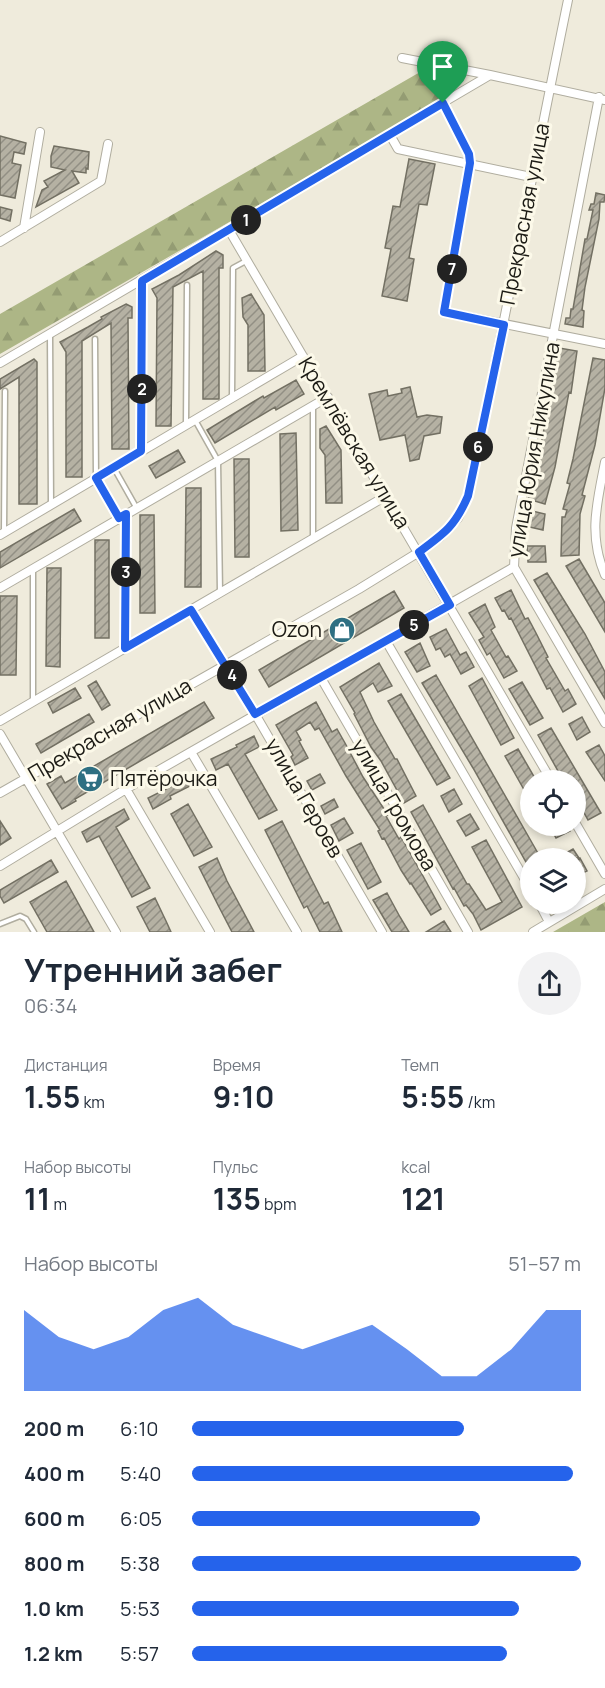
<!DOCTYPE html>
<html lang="ru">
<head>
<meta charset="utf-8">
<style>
	:root { --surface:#fff; --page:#f2f2f3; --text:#1f2937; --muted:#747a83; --accent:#2563eb }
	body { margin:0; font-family:Manrope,sans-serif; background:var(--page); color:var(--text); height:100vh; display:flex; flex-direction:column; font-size:22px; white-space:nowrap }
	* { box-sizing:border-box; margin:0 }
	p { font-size:20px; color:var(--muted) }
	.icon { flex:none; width:33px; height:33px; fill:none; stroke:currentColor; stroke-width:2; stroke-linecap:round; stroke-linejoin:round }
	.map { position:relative; height:932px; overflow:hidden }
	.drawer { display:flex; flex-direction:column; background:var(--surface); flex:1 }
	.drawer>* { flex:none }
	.buttons { position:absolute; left:520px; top:770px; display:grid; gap:12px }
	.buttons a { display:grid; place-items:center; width:66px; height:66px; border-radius:50%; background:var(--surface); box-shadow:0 3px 9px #0003; font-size:30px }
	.pin { position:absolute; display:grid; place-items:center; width:51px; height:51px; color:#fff; margin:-62px -26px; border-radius:50% 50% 50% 0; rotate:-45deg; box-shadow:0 0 6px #0007 }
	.pin .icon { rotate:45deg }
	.km { position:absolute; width:30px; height:30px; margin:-15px; border-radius:50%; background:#222; color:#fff; font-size:16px; line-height:30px; text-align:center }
	.round { display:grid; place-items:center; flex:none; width:63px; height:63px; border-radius:32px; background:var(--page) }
	.head { display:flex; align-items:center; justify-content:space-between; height:102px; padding:0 24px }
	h1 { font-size:33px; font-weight:700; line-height:45px }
	.stats { display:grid; grid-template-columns:repeat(3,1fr); gap:9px; height:102px; padding:6px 24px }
	.stats div { display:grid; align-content:center }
	.stats b { font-size:30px; font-weight:700 }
	.stats small { font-size:16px; font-weight:400 }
	.stats p { font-size:16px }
	.chart { height:168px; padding:12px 24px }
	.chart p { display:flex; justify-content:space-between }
	.chart svg { width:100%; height:108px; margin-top:6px; fill:var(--accent); opacity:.7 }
	ul { padding:0 24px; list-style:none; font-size:20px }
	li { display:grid; grid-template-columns:96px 72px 1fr; align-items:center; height:45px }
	li i { height:15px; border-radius:8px; background:var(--accent) }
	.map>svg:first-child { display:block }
</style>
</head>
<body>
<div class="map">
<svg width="605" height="932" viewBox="0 0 605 932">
	<defs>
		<pattern id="forest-firs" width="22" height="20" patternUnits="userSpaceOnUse" patternTransform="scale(1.5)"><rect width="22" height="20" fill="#adb686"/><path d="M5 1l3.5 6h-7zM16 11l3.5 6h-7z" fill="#949c73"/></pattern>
		<pattern id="building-hatch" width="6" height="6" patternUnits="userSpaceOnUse" patternTransform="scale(1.5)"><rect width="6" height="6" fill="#b5b1a3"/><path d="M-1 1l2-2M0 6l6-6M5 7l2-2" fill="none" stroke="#928f84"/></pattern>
	</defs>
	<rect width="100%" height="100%" fill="#efebdc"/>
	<!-- forest -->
	<path fill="url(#forest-firs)" d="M434,64L451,74V85L443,99L0,354V314Z
		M605,902V932H553Z"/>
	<!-- building -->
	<path fill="url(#building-hatch)" stroke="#737063" stroke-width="1.5" d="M0,136L26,143L24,154L14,152L12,163L21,165L15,198L0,195Z
		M54,146L89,152L88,169L86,168V173L72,171L79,183L36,207L42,190L48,187L44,181L65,170L51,167V156Z
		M409,159L435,164L427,205L419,204L409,258L414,259L407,301L382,296L391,249L385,248L393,206L400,207Z
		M596,193L605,195L604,202H600L599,219L585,287L582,310L584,311L583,327L565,324L566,318H570L571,309H573L585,239H587L593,210H589L591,204H594Z
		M0,207L12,210L10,221L0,218Z
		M216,251L223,255V268H219V399H203V271L173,287L171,426H156L157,298L152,289L179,275Z
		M251,294L264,315L265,371H248V325L243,317L242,298Z
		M126,304L132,307V318H128L129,449H112L111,323L82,341V477H66V352L60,342L88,327L102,319L101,317Z
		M559,348L577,351L571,393L569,392L555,467L545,504L528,499L539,456Z
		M593,358L605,360V388L595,445L582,495L585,496L580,514L579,555L561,556L562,517H565L567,510L563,509L570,484L567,483L573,459Z
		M34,359L37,362V504H19V377L0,389V379Z
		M296,380L304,394L276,410L275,407L215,443L207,430L263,396L264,398Z
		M410,387L417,417L427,415L442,417L440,433L424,436L419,459L410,461L405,435L380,440L369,394L387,390L388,396L402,393L401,389Z
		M326,426L341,450L342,503H326L325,455L320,448V429Z
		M296,433L298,530L281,531L280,434Z
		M178,450L185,462L156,478L149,466Z
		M234,459H249V557H235Z
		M186,488H201V587H185Z
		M74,509L81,521L0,568V552Z
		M528,510L545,514L543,530L525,526Z
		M140,515H154L155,613H140Z
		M95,540H109V638H95Z
		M527,546H545L546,562H528Z
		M579,559L605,603V632L566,566Z
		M47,568H61L60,667L46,666Z
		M547,573L585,634L605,672V699L534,580Z
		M511,590L525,619L528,618L536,633L548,657L546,658L565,691L568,689L576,704L563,712L550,688L547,689L511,618L509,619L504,610L502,611L495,598Z
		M394,591L404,608L269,687L259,670Z
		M0,596H17L16,675H0Z
		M485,604L495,627L491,630L506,657L508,656L517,671L504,678L490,653L487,655L479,640L484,637L469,613Z
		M446,629L460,655L466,652L474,667L461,674L450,654L445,657L440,648L436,650L430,637Z
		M420,643L430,666L417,672L405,652Z
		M379,663L392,686L378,692L373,683L360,692L374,722L395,759H397L416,796L404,803L381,761L371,747L354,714L355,713L340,687Z
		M436,675L539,855L531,858L526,862L473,768L422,683Z
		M482,678L514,738L501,745L469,686Z
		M96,681L110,705L102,710L88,686Z
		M522,682L543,718L530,725L509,689Z
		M75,688L81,698L53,713L48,703Z
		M401,694L450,778L437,785L388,701Z
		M204,702L214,718L75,799L76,801L62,809L47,784L61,776L65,783Z
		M316,702L332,732L337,729L345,743L363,777L388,815L386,816L399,839L401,837L423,876L441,909L431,915L411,883L410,884L401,870L384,838L382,839L378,831L380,830L346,776L319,728L315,730L310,722L296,731L301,740L299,741L308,758L295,765L291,757L293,755L276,725Z
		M89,714L94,722L41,753L36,744Z
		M582,717L590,732L577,740L569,724Z
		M551,728L601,813L588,820L576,798V780H563L538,735Z
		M254,736L259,747L245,754L277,810L259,819L228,764L216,770L211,759L237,747L236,745Z
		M599,745L605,756V781L586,752Z
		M518,749L536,780H531V792L527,795L505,756Z
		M187,774L192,785L170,796L171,799L153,809L148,798L172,786L171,783Z
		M320,774L325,783L312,790L307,781Z
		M454,789L462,804L449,812L441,796Z
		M334,799L338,807L325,814L321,806Z
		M188,804L212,847L194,856L171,814Z
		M423,805L467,884H469L486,910L502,902L472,847L486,840L522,907L481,930L473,914L466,905L464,906L454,888L453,889L411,812Z
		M124,809L129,819L116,827L150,888L132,897L99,836L87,842L82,832Z
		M470,814L479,829L466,836L457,821Z
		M344,818L353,833L339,841L331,825Z
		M0,821L11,838L0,845Z
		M282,821L324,904L328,902L342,932H320L307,906L304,908L265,830Z
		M549,825H566L570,831L556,838Z
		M361,843L381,882L368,889L347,850Z
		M573,849L579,858H557Z
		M217,858L227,881L254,932H232L219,907L199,867Z
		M580,858L587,871L576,876V861Z
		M51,860L58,872L4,903L0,896V890Z
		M66,881L94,932H47L30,902Z
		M387,893L400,917L409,932H392L382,915L373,900Z
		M155,898L166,921L171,932H150L137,907Z
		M444,921L451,932H426Z"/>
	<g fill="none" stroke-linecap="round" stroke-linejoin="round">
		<defs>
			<path id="service" d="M50,335L51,504
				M95,339L96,478L118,517
				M232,397L233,268L246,261
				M195,420L218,461L220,592
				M186,424L187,285
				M141,451L142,281
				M114,468L136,507
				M4,532L5,391
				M313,538V407
				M33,569V702
				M192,610L226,664
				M125,647L126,514
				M0,924L20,916L26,919L34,932"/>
			<path id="minor" d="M402,58L490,75
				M443,103L469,154L470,163L444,312L605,344
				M390,135L398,149L531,177
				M24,228L40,132
				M229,230L551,780
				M0,242L101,181L108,144
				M0,363L490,75L605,100
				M605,462C597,503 588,535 605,575
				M0,535L303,356
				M514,567L605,723
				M0,588L328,397
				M386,641L531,890
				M226,664L382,932
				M321,678L468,932
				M0,721L386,496
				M0,734L116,932
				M191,752L297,932
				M126,789L210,932
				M0,793L359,589L419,552L440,537L458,518L468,496C503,331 534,165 568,0
				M576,824L605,874
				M0,866L126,789L514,567L516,528L599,97
				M539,903L549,922
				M533,932L605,889"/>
		</defs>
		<!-- service casing -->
		<use href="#service" stroke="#b0ad9f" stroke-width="7"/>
		<!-- minor casing -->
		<use href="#minor" stroke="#b0ad9f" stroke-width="10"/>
		<!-- service -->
		<use href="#service" stroke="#fff" stroke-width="4"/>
		<!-- minor -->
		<use href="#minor" stroke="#fff" stroke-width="8"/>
	</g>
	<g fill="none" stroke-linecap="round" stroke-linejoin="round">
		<defs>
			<path id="route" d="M443,103L469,154L470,163L444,312L504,325L468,496C455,526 445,533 419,552L450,605L255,714L191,610L125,648L126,514L119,518L96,478L141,451L142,281Z"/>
		</defs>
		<!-- route casing -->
		<use href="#route" stroke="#fff" stroke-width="12"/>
		<!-- route -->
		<use href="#route" stroke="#2563eb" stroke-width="8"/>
	</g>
	<!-- icons -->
	<defs>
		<symbol id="shop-disc" viewBox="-11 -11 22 22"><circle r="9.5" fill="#2e6f82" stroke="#fcf9e9"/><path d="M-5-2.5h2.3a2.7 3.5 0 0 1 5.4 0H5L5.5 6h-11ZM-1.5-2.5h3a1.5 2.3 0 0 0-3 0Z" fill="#fff"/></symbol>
		<symbol id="supermarket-disc" viewBox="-11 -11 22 22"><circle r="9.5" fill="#2e6f82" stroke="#fcf9e9"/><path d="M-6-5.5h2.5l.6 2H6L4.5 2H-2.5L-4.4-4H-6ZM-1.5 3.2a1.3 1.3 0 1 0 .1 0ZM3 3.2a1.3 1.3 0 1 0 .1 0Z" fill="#fff"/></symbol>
	</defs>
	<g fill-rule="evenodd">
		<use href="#shop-disc" x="327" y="615" width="30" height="30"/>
		<use href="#supermarket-disc" x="75" y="764" width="30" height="30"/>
	</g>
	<g text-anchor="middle" stroke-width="6" stroke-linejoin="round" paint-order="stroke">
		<!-- street labels -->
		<g font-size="21" fill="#1c1b15" stroke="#fcf9e9">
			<text transform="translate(525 214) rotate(-79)" y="7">Прекрасная улица</text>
			<text transform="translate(354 443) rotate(59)" y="7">Кремлёвская улица</text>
			<text transform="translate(534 450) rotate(-80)" y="7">улица Юрия Никулина</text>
			<text transform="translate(110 730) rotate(-30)" y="7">Прекрасная улица</text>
			<text transform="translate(304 798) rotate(60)" y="7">улица Героев</text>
			<text transform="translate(394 805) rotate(60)" y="7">улица Громова</text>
		</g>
		<!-- poi labels -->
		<g font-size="21" fill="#1c1b15" stroke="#fcf9e9" text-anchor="end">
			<text x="322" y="637">Ozon</text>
			<text x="110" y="786" text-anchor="start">Пятёрочка</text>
		</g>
	</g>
</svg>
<div class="buttons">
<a><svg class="icon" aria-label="locate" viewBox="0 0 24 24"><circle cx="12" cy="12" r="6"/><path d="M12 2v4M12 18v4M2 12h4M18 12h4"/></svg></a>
<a><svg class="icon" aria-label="layers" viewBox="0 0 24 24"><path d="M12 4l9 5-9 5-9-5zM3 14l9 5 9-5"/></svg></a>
</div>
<div class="pin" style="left:443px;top:103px;background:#1e9e55"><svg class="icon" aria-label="arrive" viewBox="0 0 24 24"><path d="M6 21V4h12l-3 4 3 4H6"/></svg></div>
<b class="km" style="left:246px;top:220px">1</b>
<b class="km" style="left:142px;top:389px">2</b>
<b class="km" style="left:126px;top:572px">3</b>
<b class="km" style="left:232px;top:675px">4</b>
<b class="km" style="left:414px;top:625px">5</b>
<b class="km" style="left:478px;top:447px">6</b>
<b class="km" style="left:452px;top:269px">7</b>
</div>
<section class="drawer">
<div class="head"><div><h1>Утренний забег</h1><p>06:34</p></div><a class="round"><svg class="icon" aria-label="share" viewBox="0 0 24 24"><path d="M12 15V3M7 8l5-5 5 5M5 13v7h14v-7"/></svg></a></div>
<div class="stats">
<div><p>Дистанция</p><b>1.55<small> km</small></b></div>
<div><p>Время</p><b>9:10</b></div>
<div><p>Темп</p><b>5:55<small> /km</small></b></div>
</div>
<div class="stats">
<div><p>Набор высоты</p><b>11<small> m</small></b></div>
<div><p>Пульс</p><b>135<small> bpm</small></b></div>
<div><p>kcal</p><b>121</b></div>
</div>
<div class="chart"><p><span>Набор высоты</span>51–57 m</p>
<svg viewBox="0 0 160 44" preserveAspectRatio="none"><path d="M0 44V11L10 22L20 27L30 22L40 11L50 6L60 17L70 22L80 27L90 22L100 17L110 27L120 38L130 38L140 27L150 11L160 11V44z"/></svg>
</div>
<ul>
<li><b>200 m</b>6:10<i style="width:70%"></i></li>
<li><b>400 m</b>5:40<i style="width:98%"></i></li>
<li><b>600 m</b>6:05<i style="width:74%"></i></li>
<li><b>800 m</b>5:38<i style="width:100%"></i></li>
<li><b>1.0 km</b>5:53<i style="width:84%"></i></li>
<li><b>1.2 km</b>5:57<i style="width:81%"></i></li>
</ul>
</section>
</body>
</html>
